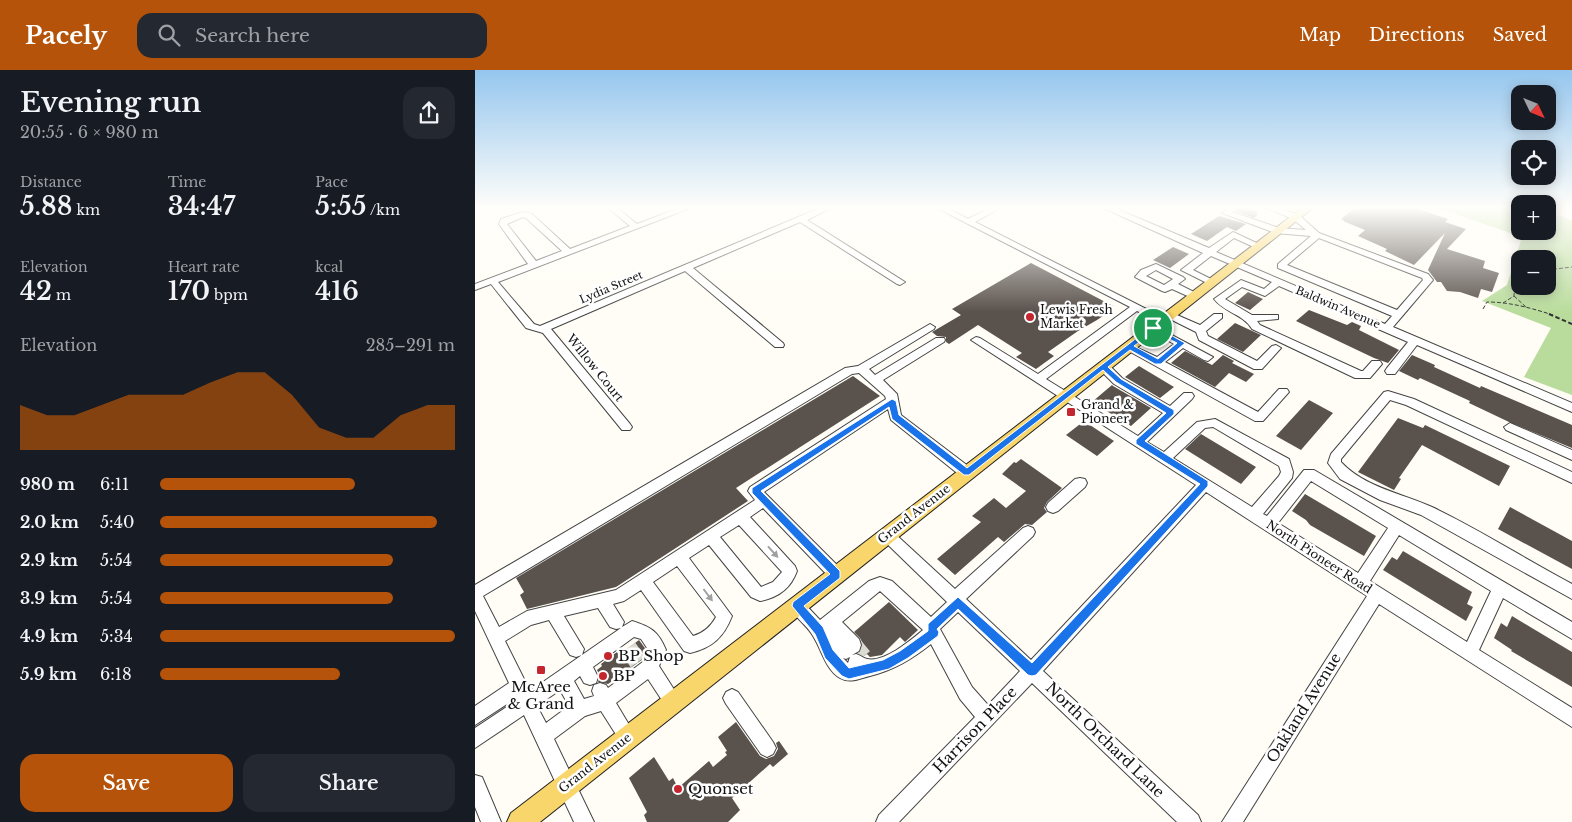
<!DOCTYPE html>
<html lang="en">
<head>
<meta charset="utf-8">
<style>
	:root { --surface:#171b24; --page:#242831; --text:#f1f3f6; --muted:#9ea1a6; --accent:#b45309 }
	body { margin:0; font-family:"Libre Baskerville",serif; background:var(--page); color:var(--text); height:100vh; display:flex; flex-direction:column; font-size:19px; white-space:nowrap }
	* { box-sizing:border-box; margin:0 }
	p { font-size:16px; color:var(--muted) }
	.icon { flex:none; width:28px; height:28px; fill:none; stroke:currentColor; stroke-width:2; stroke-linecap:round; stroke-linejoin:round }
	.map { position:relative; flex:1; overflow:hidden }
	.sheet { display:flex; flex-direction:column; background:var(--surface); width:475px }
	.sheet>* { flex:none }
	.needle { width:32px; rotate:133deg }
	.controls { position:absolute; left:1036px; top:15px; display:grid; gap:10px }
	.controls a { display:grid; place-items:center; width:45px; height:45px; border-radius:10px; background:var(--surface); box-shadow:0 2px 12px #0003; font-size:25px }
	.pin { position:absolute; display:grid; place-items:center; width:42px; height:42px; color:#fff; margin:-21px; border:2px solid #fff; border-radius:50%; box-shadow:0 1px 5px #0007 }
	.round { display:grid; place-items:center; flex:none; width:52px; height:52px; border-radius:15px; background:var(--page) }
	.head { display:flex; align-items:center; justify-content:space-between; height:85px; padding:0 20px }
	h1 { font-size:28px; font-weight:600; line-height:38px }
	.metrics { display:grid; grid-template-columns:repeat(3,1fr); gap:8px; height:85px; padding:5px 20px }
	.metrics div { display:grid; align-content:center }
	.metrics b { font-size:25px; font-weight:600 }
	.metrics small { font-size:14px; font-weight:400 }
	.metrics p { font-size:14px }
	.chart { height:140px; padding:10px 20px }
	.chart p { display:flex; justify-content:space-between }
	.chart svg { width:100%; height:90px; margin-top:5px; fill:var(--accent); opacity:.7 }
	.cta { display:flex; gap:10px; margin-top:auto; padding:10px 20px }
	.cta a { flex:1; height:58px; border-radius:15px; background:var(--accent); color:#fff; font-size:20px; font-weight:600; line-height:58px; text-align:center }
	.cta a+a { background:var(--page); color:var(--text) }
	ul { padding:0 20px; list-style:none; font-size:16px }
	li { display:grid; grid-template-columns:80px 60px 1fr; align-items:center; height:38px }
	li i { height:12px; border-radius:6px; background:var(--accent) }
	header { display:flex; align-items:center; gap:30px; box-sizing:border-box; height:70px; padding:0 25px; background:var(--accent); color:#fff }
	header strong { font-size:24px }
	nav { display:flex; gap:28px; margin-inline-start:auto; font-size:18px }
	.search { width:350px; height:45px; background:var(--page); display:flex; align-items:center; gap:12px; box-sizing:border-box; padding:0 18px; border-radius:15px; color:var(--muted); font-size:19px }
	main { display:flex; flex:1; min-height:0 }
	.map>svg:first-child { display:block }
</style>
</head>
<body>
<header>
<strong>Pacely</strong>
<div class="search"><svg class="icon" aria-label="search" viewBox="0 0 24 24"><circle cx="10" cy="10" r="6"/><path d="M15 15l6 6"/></svg>Search here</div>
<nav><a>Map</a><a>Directions</a><a>Saved</a></nav>
</header>
<main>
<section class="sheet">
<div class="head"><div><h1>Evening run</h1><p>20:55 · 6 × 980 m</p></div><a class="round"><svg class="icon" aria-label="share" viewBox="0 0 24 24"><path d="M12 15V3M7 8l5-5 5 5M5 13v7h14v-7"/></svg></a></div>
<div class="metrics">
<div><p>Distance</p><b>5.88<small> km</small></b></div>
<div><p>Time</p><b>34:47</b></div>
<div><p>Pace</p><b>5:55<small> /km</small></b></div>
</div>
<div class="metrics">
<div><p>Elevation</p><b>42<small> m</small></b></div>
<div><p>Heart rate</p><b>170<small> bpm</small></b></div>
<div><p>kcal</p><b>416</b></div>
</div>
<div class="chart"><p><span>Elevation</span>285–291 m</p>
<svg viewBox="0 0 160 44" preserveAspectRatio="none"><path d="M0 44V22L10 27L20 27L30 22L40 17L50 17L60 17L70 11L80 6L90 6L100 17L110 33L120 38L130 38L140 27L150 22L160 22V44z"/></svg>
</div>
<ul>
<li><b>980 m</b>6:11<i style="width:66%"></i></li>
<li><b>2.0 km</b>5:40<i style="width:94%"></i></li>
<li><b>2.9 km</b>5:54<i style="width:79%"></i></li>
<li><b>3.9 km</b>5:54<i style="width:79%"></i></li>
<li><b>4.9 km</b>5:34<i style="width:100%"></i></li>
<li><b>5.9 km</b>6:18<i style="width:61%"></i></li>
</ul>
<div class="cta"><a>Save</a><a>Share</a></div>
</section>
<div class="map">
<svg width="1097" height="752" viewBox="0 0 1097 752">
	<rect width="100%" height="100%" fill="#fffdf5"/>
	<!-- forest -->
	<path fill="#b9dc9c" fill-rule="evenodd" d="M960,137H1045V161H1072L1073,142L1097,150V325L1049,307L1076,258L1007,231L1032,215L1047,167ZM1045,189H1072V216H1045Z"/>
	<!-- building -->
	<path fill="#5a524d" d="M766,137L783,142L780,144L783,145L779,148L761,141Z
		M881,137H937L973,149L970,152L991,159L972,179L1010,191L1008,198L1024,203L1017,222L1006,219L1003,228L985,222L972,221L966,212H962L953,200L970,163L939,195L910,181L912,179L883,166L890,160L868,151L869,150L866,149Z
		M744,146L771,154L761,161L752,157L732,171L716,164Z
		M698,177L714,184L695,198L678,190Z
		M556,193L638,236L631,240L634,242L622,250L603,261L573,282L579,286L561,299L541,287L547,283L503,255L474,274L471,272V267L462,266L457,262L486,245L477,239Z
		M773,222L788,229L775,240L760,233Z
		M834,240L872,255L877,252L886,256L884,260L924,280L913,293L899,288L821,251Z
		M760,253L786,265L768,282L742,269Z
		M710,281L737,295L748,285L759,291L757,293L779,304L771,312L754,303L740,317L696,293Z
		M937,285L960,295L959,297L1005,318L1006,316L1097,355V378L1034,352L994,333L995,331L945,308L943,310L924,301Z
		M664,296L699,317L685,328L650,307Z
		M378,306L405,326L261,418L273,431L141,517L52,539L45,525L49,522L41,508Z
		M637,315L638,316L676,338L656,356L617,332Z
		M834,330L858,343L826,380L801,366Z
		M923,348L948,358L950,355L1035,396L1024,416L947,375L924,408L926,409L919,420L883,402Z
		M609,351L639,371L622,386L591,365Z
		M726,364L781,397L766,414L710,379Z
		M546,389L587,418L572,432L569,438L572,442L557,455L550,454L529,472L523,467L480,505L462,489L506,452L497,446L519,428L531,438L551,421L527,404L539,392L541,393Z
		M830,424L901,466L889,486L835,455L831,450L817,441Z
		M1035,437L1097,471V499L1023,459Z
		M928,481L997,522L992,534L998,537L991,551L908,500L917,487L922,490Z
		M414,532L443,560L430,572L425,567L407,585L395,587L392,584L389,586L384,583L388,574L385,568L379,562Z
		M1037,546L1097,582V617L1036,581L1037,580L1019,568L1026,553L1032,557Z
		M164,570L172,581L168,589L133,614L123,612L125,606L122,600L127,596L126,594L142,582L144,585Z
		M261,652L285,686L291,689L299,686L303,679L301,673L304,671L313,684L298,697L295,694L257,728L265,740L253,752H172L169,745L172,742L154,708L179,687L194,711L198,708L203,718L234,691L238,697L252,685L250,682L252,681L243,667Z"/>
	<g fill="none" stroke-linecap="round" stroke-linejoin="round">
		<!-- minor-tunnel -->
		<path stroke="#dbdad3" stroke-width="18" stroke-dasharray="18 9" stroke-linecap="butt" d="M378,575L388,587
			M153,578L163,592"/>
		<defs>
			<path id="minor" d="M132,137H141L162,154L207,137H218L23,212L59,254L65,256L347,137H358L332,150L430,212L425,215L422,214L325,152L218,198L308,273L309,275L308,277H300L210,201L76,259L155,354L157,357L155,360H147L68,263L51,258L16,214L0,220V214L53,194L24,154L26,149L48,142L57,144L95,179L155,156ZM48,147L51,148L87,181L61,191L32,154Z
				M460,137H470L493,149L517,137H527L500,152L693,250L688,253L684,252L662,241L571,309L663,366L688,343L639,314L625,300L623,297L625,294H633L647,308L695,336L709,323H717L719,326L717,329L672,372L689,382L722,352L740,349L814,389L818,402L817,408L788,444L792,446L829,400H839L1097,552V569L1028,528L1004,580L1097,638V657L904,534L768,752H747L892,526L731,422L568,601L723,745L726,752H702L557,613L424,752H401L404,745L500,647L485,629L456,574C437,589 419,600 395,606C386,608 375,614 365,608C350,599 347,580 338,566C332,555 320,548 314,536L317,531L322,529L327,531L345,550L394,511L405,507L417,511L456,547L472,532L407,469L405,465L407,461L412,459L417,461L480,519L548,458L553,456L558,458L560,462L558,466L491,529L556,590L721,415L496,270L501,267L505,268L563,304L655,237ZM738,357L804,396L806,402L804,406L777,437L698,388L730,358ZM836,411L913,458L883,503L803,453ZM924,465L1016,521L992,572L895,511ZM405,521L448,560C436,570 409,593 392,589C388,588 385,585 381,584L377,585L384,581L386,575L384,569L367,552ZM483,542L545,601L513,635L497,617L465,559ZM375,587L373,593L368,588L371,589Z
				M626,137H637L734,178L758,162L788,176L784,179L781,178L759,168L741,182L910,254L917,246L803,198V194L836,166L800,163L747,143L755,137H764L757,142L804,158L831,160L818,149L789,137H800L824,145L844,163L953,204L958,210L918,257L1097,333V342L942,275L920,304H912L910,301L912,298L933,272L804,216L790,226L767,217L750,229L777,245H803V249L782,251L785,255L886,301H888L897,291H905L907,294L895,308H880L777,259C768,244 750,243 739,229L766,210L789,219L797,212L736,186L718,200L742,212L737,215L734,214L706,200L728,183ZM844,168L947,208L948,210L922,240L812,195Z
				M681,194L708,207L710,209L703,214L723,224V228H717L697,219L690,222L687,221L660,207L666,200ZM681,200L698,209L689,215L671,206Z
				M695,242L725,255L739,244H747V248L731,261L733,266L782,291L797,276L801,275L806,278L787,299H779L724,270L721,262L691,247V243Z
				M455,254L460,257L459,259L394,299L400,305L461,268H469L470,270L469,272L408,310L422,324L426,345L497,399L498,403L497,407H487L416,350L413,339L289,422L366,499L368,504L366,509L361,511L356,509L288,438L275,447L320,496L322,501C316,518 303,528 285,531L276,527L234,475L214,488L257,546C249,567 237,578 215,583L209,581L166,520L149,531L138,534L149,552L147,557L157,551C176,557 183,561 191,580L184,596L207,632L204,638L198,641L192,638L173,609L141,633L162,668L159,674L153,677L147,674L126,641L110,646L79,669L119,752H99L49,645L0,678V658L42,630L41,628L0,655V636L34,613L0,541V515L370,298L383,296ZM384,303L410,326L411,329L275,417L273,421L280,430L141,520L52,541L24,557L8,526L377,304ZM264,455L307,502L298,512L286,517L245,467ZM202,496L241,547C236,556 229,563 218,566L178,512ZM123,538L135,557L141,559L146,558L55,621L30,571L56,555L74,550L95,585L101,587L107,585L109,579L89,546ZM159,567L166,569L174,581L169,591L133,618L131,615L125,613L119,615L117,621L119,626L109,629L99,611L105,606L109,613L115,615L121,613L123,607L118,597ZM85,620L94,636L71,653L62,636Z
				M678,255L738,287L733,291L729,290L708,278L690,292L783,342L804,319H812L814,322L788,351H780L650,279L649,277L654,274L682,287L699,274L674,260L673,258Z
				M913,321L939,329L1097,402V413L931,335L915,330L866,389V392C889,417 926,423 957,437C1005,460 1050,489 1097,514V529L946,445L905,430L865,409L853,393L856,384L909,322Z
				M1035,353L1097,380V390L1031,360L1029,357Z
				M605,408L610,409L612,413L610,417L583,441L578,443L573,441L571,437L573,433L600,409Z
				M257,619L263,622L298,672L301,678L298,684L292,687L286,684L251,634L248,628L251,622Z
				M0,705L7,707L26,752H6L0,737Z"/>
			<path id="major" d="M828,137H839L65,752H32L36,743Z"/>
		</defs>
		<!-- minor casing -->
		<use href="#minor" stroke="#444" stroke-width="2"/>
		<!-- major casing -->
		<use href="#major" stroke="#222" stroke-width="2"/>
		<!-- path-far1 -->
		<path stroke="#333" stroke-width="1" stroke-dasharray="4 2" stroke-linecap="butt" d="M1072,200L1097,197
			M1039,226L1052,238
			M1028,233L1039,226L1040,211L1045,207
			M1008,239L1012,232C1035,232 1056,238 1078,245"/>
		<!-- path -->
		<path stroke="#333" stroke-width="2" stroke-dasharray="4.5 2.5" stroke-linecap="butt" d="M1074,244L1097,254"/>
		<!-- minor -->
		<use href="#minor" fill="#fff" fill-rule="evenodd"/>
		<!-- major -->
		<use href="#major" fill="#f9d66b" fill-rule="evenodd"/>
	</g>
	<!-- one-way arrows -->
	<defs><path id="oneway-solid" d="M-6-.8H1V-3.2L6.5 0L1 3.2V.8H-6Z" transform="scale(1.25)"/></defs>
	<g fill="#a0a0a0">
		<use href="#oneway-solid" transform="translate(298 482) rotate(48)"/>
		<use href="#oneway-solid" transform="translate(233 525) rotate(53)"/>
	</g>
	<!-- sky -->
	<linearGradient id="sky" x2="0" y2="1"><stop stop-color="#95c6ee"/><stop offset="0.57" stop-color="#fffefa"/><stop offset="1" stop-color="#fffefa" stop-opacity="0"/></linearGradient>
	<rect width="1097" height="242" fill="url(#sky)"/>
	<!-- route -->
	<path fill="#1a73e8" stroke="#fff" fill-rule="evenodd" d="M676,257H681L710,273L686,294H680L655,280L633,297L646,309L699,340V344L670,371L733,411V416L561,605L557,606L553,605L483,539L462,559L464,562L463,566L433,588L414,599L374,609L367,606L350,588L340,564L317,536L318,532L355,504L277,423V418L417,329L421,331L424,345L492,398ZM679,261L702,273L683,289L659,276ZM628,300L641,312L691,343L661,370V374L725,414L557,593L483,527L453,554V561L425,581L408,590L374,598L358,580L348,557L329,536L365,508V501L286,421L414,337L417,349L489,405H494Z"/>
	<!-- markers -->
	<g fill="#c4262e" stroke="#fff" stroke-width="2">
		<circle cx="555" cy="247" r="5"/>
		<rect x="591" y="337" width="10" height="10" rx="2.5"/>
		<circle cx="133" cy="586" r="5"/>
		<rect x="61" y="595" width="10" height="10" rx="2.5"/>
		<circle cx="128" cy="606" r="5"/>
		<circle cx="203" cy="719" r="5"/>
	</g>
	<g text-anchor="middle" stroke-width="5" stroke-linejoin="round" paint-order="stroke">
		<!-- far-street labels -->
		<g font-size="11" fill="#111" stroke="#fff">
			<text transform="translate(136 217) rotate(-23)" y="4">Lydia Street</text>
			<text transform="translate(863 237) rotate(23)" y="4">Baldwin Avenue</text>
		</g>
		<!-- poi labels -->
		<g font-size="12" fill="#111" stroke="#fff" text-anchor="start">
			<text x="565" y="244">Lewis Fresh<tspan x="565" dy="14">Market</tspan></text>
			<text x="606" y="339">Grand &amp;<tspan x="606" dy="14">Pioneer</tspan></text>
		</g>
		<!-- street labels -->
		<g font-size="12" fill="#111" stroke="#fff">
			<text transform="translate(120 298) rotate(51)" y="4">Willow Court</text>
			<text transform="translate(439 444) rotate(-38)" y="4">Grand Avenue</text>
			<text transform="translate(844 487) rotate(33)" y="4">North Pioneer Road</text>
			<text transform="translate(120 693) rotate(-38)" y="4">Grand Avenue</text>
		</g>
		<!-- near-poi labels -->
		<g font-size="15" fill="#111" stroke="#fff" text-anchor="start">
			<text x="143" y="591">BP Shop</text>
			<text x="138" y="611">BP</text>
			<text x="66" y="622" text-anchor="middle">McAree<tspan x="66" dy="17">&amp; Grand</tspan></text>
			<text x="213" y="724">Quonset</text>
		</g>
		<!-- near-street labels -->
		<g font-size="15" fill="#111" stroke="#fff">
			<text transform="translate(829 638) rotate(-58)" y="5">Oakland Avenue</text>
			<text transform="translate(500 660) rotate(-46)" y="5">Harrison Place</text>
			<text transform="translate(630 670) rotate(44)" y="5">North Orchard Lane</text>
		</g>
	</g>
</svg>
<div class="controls">
<a><svg class="needle" viewBox="-14 -14 28 28"><path d="M0-13l5 13h-10z" fill="#e53935"/><path d="M0 13l5-13h-10z" fill="#9ea1a6"/></svg></a>
<a><svg class="icon" aria-label="locate" viewBox="0 0 24 24"><circle cx="12" cy="12" r="6"/><path d="M12 2v4M12 18v4M2 12h4M18 12h4"/></svg></a>
<a>+</a>
<a>−</a>
</div>
<div class="pin" style="left:678px;top:258px;background:#1e9e55"><svg class="icon" aria-label="arrive" viewBox="0 0 24 24"><path d="M6 21V4h12l-3 4 3 4H6"/></svg></div>
</div>
</main>
</body>
</html>
